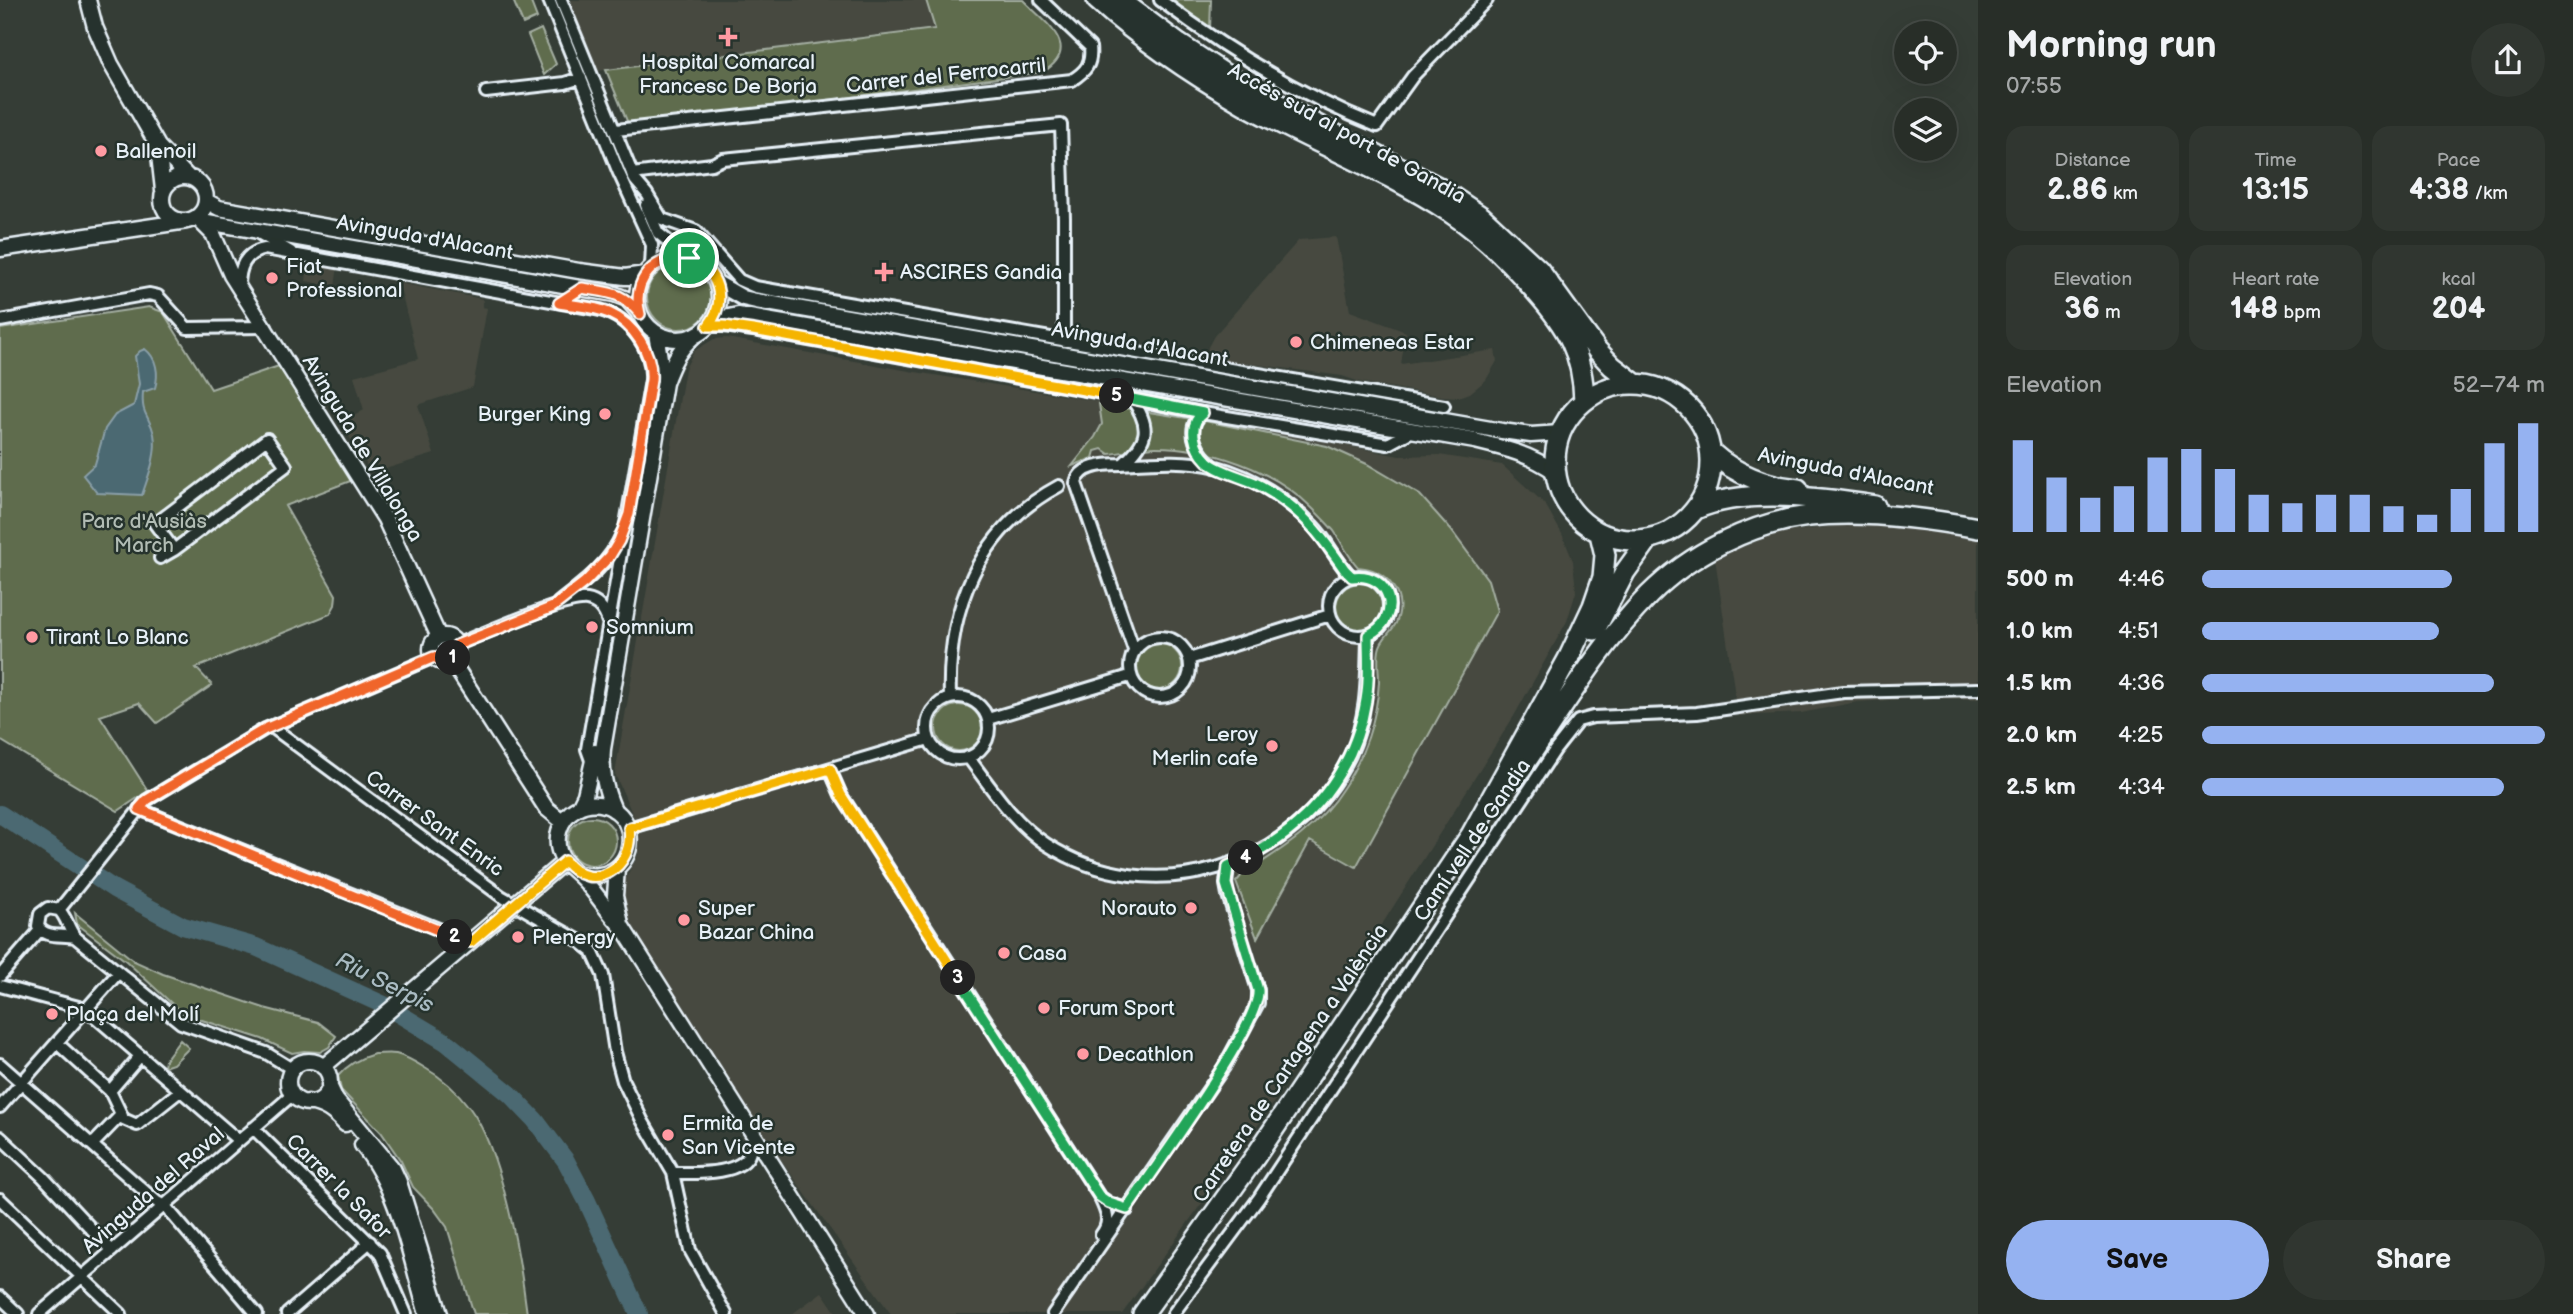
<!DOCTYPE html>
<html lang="en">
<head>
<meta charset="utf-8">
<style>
	:root { --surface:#282e28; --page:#303630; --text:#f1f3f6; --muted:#a5a8a8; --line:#444a45; --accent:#95b2f1 }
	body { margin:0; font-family:"Balsamiq Sans",sans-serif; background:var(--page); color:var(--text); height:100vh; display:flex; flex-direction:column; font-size:26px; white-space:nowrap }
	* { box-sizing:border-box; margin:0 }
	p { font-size:23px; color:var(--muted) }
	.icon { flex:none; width:38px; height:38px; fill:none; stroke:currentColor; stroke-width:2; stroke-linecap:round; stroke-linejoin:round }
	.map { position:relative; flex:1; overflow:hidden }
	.details { display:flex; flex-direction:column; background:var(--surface); width:595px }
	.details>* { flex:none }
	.buttons { position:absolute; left:1894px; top:21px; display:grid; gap:14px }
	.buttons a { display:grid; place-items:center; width:63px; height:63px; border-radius:50%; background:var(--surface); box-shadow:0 7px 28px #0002,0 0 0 2px var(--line); font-size:35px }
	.pin { position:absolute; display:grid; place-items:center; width:60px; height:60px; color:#fff; margin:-30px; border:4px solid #fff; border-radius:50%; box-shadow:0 2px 7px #0007 }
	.km { position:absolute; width:35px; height:35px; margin:-18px; border-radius:50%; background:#222; color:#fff; font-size:19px; line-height:35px; text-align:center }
	.round { display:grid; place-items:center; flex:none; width:74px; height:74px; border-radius:37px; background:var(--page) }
	.overview { display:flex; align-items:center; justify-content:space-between; height:119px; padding:0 28px }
	h1 { font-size:38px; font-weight:600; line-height:52px }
	.stats { display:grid; grid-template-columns:repeat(3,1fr); gap:10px; height:119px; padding:7px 28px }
	.stats div { display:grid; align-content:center; border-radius:18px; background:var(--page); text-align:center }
	.stats b { font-size:30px; font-weight:600 }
	.stats small { font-size:19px; font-weight:400 }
	.stats p { font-size:19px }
	.chart { height:196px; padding:14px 28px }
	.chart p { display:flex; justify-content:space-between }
	.chart svg { width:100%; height:126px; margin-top:7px; stroke:var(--accent); stroke-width:6 }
	.cta { display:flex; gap:14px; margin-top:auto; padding:14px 28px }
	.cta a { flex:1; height:80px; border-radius:42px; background:var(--accent); color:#111; font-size:28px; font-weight:600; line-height:80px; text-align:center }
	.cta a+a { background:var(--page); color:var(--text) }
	ul { padding:0 28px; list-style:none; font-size:23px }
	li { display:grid; grid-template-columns:112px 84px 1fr; align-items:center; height:52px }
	li i { height:18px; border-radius:9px; background:var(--accent) }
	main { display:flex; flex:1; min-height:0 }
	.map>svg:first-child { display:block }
</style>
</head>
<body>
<main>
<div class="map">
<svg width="1978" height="1314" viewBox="0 0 1978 1314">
	<rect width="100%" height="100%" fill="#353d36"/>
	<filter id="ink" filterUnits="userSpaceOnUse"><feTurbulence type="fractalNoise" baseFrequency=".0143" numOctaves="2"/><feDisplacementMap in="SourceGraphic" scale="14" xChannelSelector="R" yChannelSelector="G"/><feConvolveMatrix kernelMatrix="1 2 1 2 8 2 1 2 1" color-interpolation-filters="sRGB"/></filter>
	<g filter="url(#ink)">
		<!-- built -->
		<path fill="#474a40" d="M570,0H926L936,29L597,71Z
			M1336,237L1350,311L1406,332L1401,364L1495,350L1497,361L1486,380L1470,393L1459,397L1442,396L1360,382L1342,376L1207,358L1208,347L1214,336L1299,240Z
			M309,261L338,265L335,287L306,281Z
			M399,283L483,299L482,307L487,308L473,387L418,405L434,454L372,473L341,424L364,410L354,376L418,359Z
			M727,338L909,371L1210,419L1399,456L1439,455L1502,465L1545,504L1562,534L1573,561L1576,592L1567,621L1514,716L1317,1027L1271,1107L1122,1314H891L764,1136L635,931L625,909L624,881L638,855L635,820L615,774L685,369L694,351L714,339Z
			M1871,522L1978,532V699L1923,698L1857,702L1801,713L1738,716L1715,558L1777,533Z
			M822,1292L837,1314H792Z"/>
		<!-- green -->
		<path fill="#5f6c4d" stroke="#a4aea2" stroke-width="2" d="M513,0H530L537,18L523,24Z
			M926,0H1023C1044,22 1084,47 1043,72L629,126L606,70L935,29Z
			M1168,0H1211L1210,30Z
			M541,29L556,64L544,75L528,35Z
			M647 297a32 32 0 1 1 64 0a32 32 0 1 1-64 0Z
			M149,307L163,312L211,389L279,366L353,480L285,506L336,595L335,605L330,614L196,668L212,685L157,723L139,703L100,716L148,791L118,811L0,740V329Z
			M1099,404L1205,421L1327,446L1367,464L1420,495L1451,530L1488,580L1497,611L1356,867L1310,841L1257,938L1236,882L1242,875C1281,850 1318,828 1343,788C1364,757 1377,719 1379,682C1379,672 1377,660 1379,650C1381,638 1391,633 1396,623C1408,594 1386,569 1358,567C1348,556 1342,543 1334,531C1327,523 1319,515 1312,508C1275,470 1208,447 1156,447C1141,447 1124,453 1109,454L1102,449L1095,451L1093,458L1072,466L1095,437L1102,424Z
			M1336 607a24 24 0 1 1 48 0a24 24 0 1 1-48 0Z
			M1136 667a23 23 0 1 1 46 0a23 23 0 1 1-46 0Z
			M936 728a23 23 0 1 1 46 0a23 23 0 1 1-46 0Z
			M568 841a24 24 0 1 1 48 0a24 24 0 1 1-48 0Z
			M75,913L134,961L163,974L264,1008L318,1022L336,1036L329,1047L320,1052L304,1051L292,1053L262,1039L183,1014L126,961L77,924Z
			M180,1040L189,1048L173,1064L164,1067L165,1060Z
			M374,1054C381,1054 389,1053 396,1054C405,1056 417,1063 425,1068C443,1078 457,1091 469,1107C503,1152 520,1258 527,1314H474L447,1227L434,1209L413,1187L401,1161L381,1132L341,1090L338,1076C348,1064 360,1058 374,1054Z"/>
		<!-- water -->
		<path fill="#4b6972" stroke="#8a9fa8" stroke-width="2" d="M145,349C157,358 159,374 155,388L143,392C141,416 149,414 154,434C158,454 148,477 142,495L97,493L83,475L95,464L105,429L115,415L134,405L139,384L135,356L140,351Z"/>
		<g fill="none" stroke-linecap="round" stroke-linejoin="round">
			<!-- river -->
			<path stroke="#4b6972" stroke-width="18" d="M0,814L114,889L183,926L256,947L384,1005L446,1042L510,1094L535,1120L566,1161L587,1201L639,1314"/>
			<defs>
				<path id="street" d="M549,0L619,173L652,245L651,267
					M561,0L634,178
					M1160,0C1227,50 1299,95 1377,126L1413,76L1487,0
					M486,92L565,83L581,78
					M616,130L1072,80C1086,71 1092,64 1090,47L1041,0
					M632,174L712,164L723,159L1061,125L1064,218V341
					M635,180L647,194L662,219L696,231L739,280L755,287L1444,406
					M646,205L658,233L689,258
					M260,234L291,252
					M239,287C239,268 244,253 265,249L600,310C630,318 653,349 651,380L587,749L592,763
					M0,321L149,294L158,296L187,328L266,327
					M708,326H724L753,330L1101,393L1203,413L1388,444L1412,431
					M1203,413C1182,429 1199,455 1215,467
					M1124,463C1149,440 1151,427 1132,399
					M160,558L174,550L286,466L267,439L155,524L174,550
					M1329 606a30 30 0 1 1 60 0a30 30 0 1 1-60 0Z
					M558,603C583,583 609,565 622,534
					M1130 667a30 30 0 1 1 60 0a30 30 0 1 1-60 0Z
					M456,645C480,635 566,597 587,600C599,602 605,612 608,622
					M1134,650L1076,483C1080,465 1105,464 1121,464C1152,462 1186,459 1217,467C1252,476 1289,500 1313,526C1328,541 1336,562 1352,577
					M1189,659L1330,615
					M927 728a31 31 0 1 1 62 0a31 31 0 1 1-62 0Z
					M950,698C947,609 978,529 1059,486
					M988,719L1130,676
					M272,727L501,896L578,940L592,951L603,975L615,1052L623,1081L642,1120L673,1173C693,1173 743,1176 750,1152
					M968,757C992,789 1013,822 1046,844C1152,913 1296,868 1350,755C1368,717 1367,677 1368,635
					M830,770L841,795L1099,1196L1109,1203L1127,1210
					M139,809L471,942
					M629,828L929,739
					M59,910L147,800L265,729L434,657
					M75,937C61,934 46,939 38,926L40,914L48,908L59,910C66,916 68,928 75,937L181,1023L266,1053L292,1069
					M0,976L40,930
					M0,986L86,1009L239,1141
					M57,1043L110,1091L122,1116
					M0,1064L157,1202L165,1206L257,1314
					M110,1091L140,1056
					M0,1107L118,973
					M253,1128L380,1253L406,1314
					M0,1137L43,1177L112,1251
					M92,1145L119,1117L137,1125L180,1091
					M673,1173L690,1250L726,1314
					M1099,1196C1106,1211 1112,1221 1101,1235
					M0,1199L121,1314
					M0,1297L18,1314
					M39,1314L292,1095
					M287,1314L370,1242
					M1053,1314L1224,1067L1258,1003V990L1228,895L1226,884L1228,866
					M1173,1314L1259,1198L1555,750L1578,721L1593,717L1697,713L1843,692L1978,689"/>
				<path id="secondary" d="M88,0L95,27L111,64L158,146L188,177
					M158,146L163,190
					M162 199a22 22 0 1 1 44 0a22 22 0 1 1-44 0Z
					M206,201L219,208L579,271L625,277L645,274
					M200,221L213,234L231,275L385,519L439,637
					M202,221L614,294L627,299L640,314
					M0,249L187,221
					M637 298a41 41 0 1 1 82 0a41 41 0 1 1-82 0Z
					M717,283L743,298L756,301L1502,431L1531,435L1560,433
					M714,320L738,315L1475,441C1504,448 1530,454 1555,472
					M656,333L660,358L658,388
					M431 649a13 13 0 1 1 26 0a13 13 0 1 1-26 0Z
					M451,660L546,808L563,822
					M579,807L585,795L595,752
					M614,810C605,789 601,772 603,749L665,383C672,364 678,350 694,336
					M617,868L615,896L621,924
					M580,874C591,876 601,877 612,871C635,859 636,823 613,809C602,802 588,802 577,808C559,818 552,842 563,859C570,869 582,876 589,886C601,900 610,915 623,928L867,1314
					M288 1082a21 21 0 1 1 42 0a21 21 0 1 1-42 0Z
					M323,1067L565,861
					M329,1085L336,1100L393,1169L399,1182L440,1314
					M308,1102C325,1105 333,1111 345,1124
					M362,1145C400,1191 410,1258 427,1314"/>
				<path id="highway" d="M1097,0C1142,40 1192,74 1244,104C1312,142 1386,170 1451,213C1484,235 1511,262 1536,292C1567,327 1583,353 1584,401
					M1120,0L1179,44L1226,75L1315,124L1436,186L1482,217L1539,270L1597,350L1612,366L1634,383
					M1555 462a78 78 0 1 1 156 0a78 78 0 1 1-156 0Z
					M1712,453C1735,474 1767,486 1798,489
					M1696,509C1746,487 1822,498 1875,506
					M1595,630L1625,572L1648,540
					M1514,779C1557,717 1596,649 1649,595C1690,554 1751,523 1809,516C1864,510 1924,518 1978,528
					M1143,1314L1255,1157L1471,835L1568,659L1593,606L1603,577L1605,555L1600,534"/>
			</defs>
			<!-- street casing -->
			<use href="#street" stroke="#e8f1f8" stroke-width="16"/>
			<!-- secondary casing -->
			<use href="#secondary" stroke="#e8f1f8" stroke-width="19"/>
			<!-- highway casing -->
			<use href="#highway" stroke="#e8f1f8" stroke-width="24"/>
			<!-- street -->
			<use href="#street" stroke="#26332d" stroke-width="10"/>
			<!-- secondary -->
			<use href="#secondary" stroke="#26332d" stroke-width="14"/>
			<!-- highway -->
			<use href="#highway" stroke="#26332d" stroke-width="19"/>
		</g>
	</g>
	<g fill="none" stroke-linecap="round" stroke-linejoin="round" filter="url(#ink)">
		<defs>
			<path id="split-1" d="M453,658L456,654L457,645L553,607L585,582L610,556L619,541L629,514L651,380C653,353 634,324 609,313C594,306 575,306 559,303L582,288C610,293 621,291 640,314C631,280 655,254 689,258"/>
			<path id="split-2" d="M453,658L443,662L434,657L265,729L147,800L139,809L455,937"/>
			<path id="split-3" d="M455,937L471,942L565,861C592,895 635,868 629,828L830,769L841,795L958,978"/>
			<path id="split-4" d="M958,978L1099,1196L1109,1203L1127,1209C1151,1173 1262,1023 1258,990L1226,884L1228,866L1246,858"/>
			<path id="split-5" d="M1117,396L1203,413C1187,425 1194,448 1207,461C1220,473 1245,477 1261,486C1301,508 1320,534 1345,570L1352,577C1391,571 1404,618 1368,635C1368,657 1370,679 1366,700C1355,770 1309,827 1246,858"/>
			<path id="split-6" d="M689,258C719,270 728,301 708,326H724L753,330L1117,396"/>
		</defs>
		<!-- split-1 casing -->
		<use href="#split-1" stroke="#fff" stroke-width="14"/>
		<!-- split-2 casing -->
		<use href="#split-2" stroke="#fff" stroke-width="14"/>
		<!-- split-3 casing -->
		<use href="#split-3" stroke="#fff" stroke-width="14"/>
		<!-- split-4 casing -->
		<use href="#split-4" stroke="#fff" stroke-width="14"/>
		<!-- split-5 casing -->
		<use href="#split-5" stroke="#fff" stroke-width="14"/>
		<!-- split-6 casing -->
		<use href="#split-6" stroke="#fff" stroke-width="14"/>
		<!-- split-1 -->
		<use href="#split-1" stroke="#f0652b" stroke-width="9"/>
		<!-- split-2 -->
		<use href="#split-2" stroke="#f0652b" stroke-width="9"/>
		<!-- split-3 -->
		<use href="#split-3" stroke="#f5b400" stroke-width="9"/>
		<!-- split-4 -->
		<use href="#split-4" stroke="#22a559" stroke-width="9"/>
		<!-- split-5 -->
		<use href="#split-5" stroke="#22a559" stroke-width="9"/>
		<!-- split-6 -->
		<use href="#split-6" stroke="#f5b400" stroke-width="9"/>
	</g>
	<!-- markers -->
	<g fill="#ff9aa2" stroke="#26332d" stroke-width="2.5">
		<path d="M724.5 26.5h7v7h7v7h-7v7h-7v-7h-7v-7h7z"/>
		<circle cx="101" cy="151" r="7"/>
		<path d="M880.5 261.5h7v7h7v7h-7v7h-7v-7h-7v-7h7z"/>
		<circle cx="272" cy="278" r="7"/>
		<circle cx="1296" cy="342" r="7"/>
		<circle cx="605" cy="414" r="7"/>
		<circle cx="592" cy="627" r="7"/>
		<circle cx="32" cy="637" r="7"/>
		<circle cx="1272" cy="746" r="7"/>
		<circle cx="1191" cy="908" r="7"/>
		<circle cx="684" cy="920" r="7"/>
		<circle cx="518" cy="937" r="7"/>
		<circle cx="1004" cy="953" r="7"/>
		<circle cx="1044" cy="1008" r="7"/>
		<circle cx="52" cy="1014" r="7"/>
		<circle cx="1083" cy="1054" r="7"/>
		<circle cx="668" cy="1135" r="7"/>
	</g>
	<g text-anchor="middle" stroke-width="5" stroke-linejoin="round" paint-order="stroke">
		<!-- poi labels -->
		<g font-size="21" fill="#e8f1f8" stroke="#26332d" text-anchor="start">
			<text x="728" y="69" text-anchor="middle">Hospital Comarcal<tspan x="728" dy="24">Francesc De Borja</tspan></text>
			<text x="115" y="158">Ballenoil</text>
			<text x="286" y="273">Fiat<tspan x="286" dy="24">Professional</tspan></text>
			<text x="900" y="279">ASCIRES Gandia</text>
			<text x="1310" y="349">Chimeneas Estar</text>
			<text x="591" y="421" text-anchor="end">Burger King</text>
			<text x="606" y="634">Somnium</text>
			<text x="46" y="644">Tirant Lo Blanc</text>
			<text x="1258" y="741" text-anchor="end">Leroy<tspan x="1258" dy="24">Merlin cafe</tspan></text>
			<text x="698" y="915">Super<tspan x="698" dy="24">Bazar China</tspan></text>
			<text x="1177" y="915" text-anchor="end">Norauto</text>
			<text x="532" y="944">Plenergy</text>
			<text x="1018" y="960">Casa</text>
			<text x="1058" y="1015">Forum Sport</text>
			<text x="66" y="1021">Plaça del Molí</text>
			<text x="1097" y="1061">Decathlon</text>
			<text x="682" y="1130">Ermita de<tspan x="682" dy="24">San Vicente</tspan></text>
		</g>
		<!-- street labels -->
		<g font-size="21" fill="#e8f1f8" stroke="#26332d">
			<text transform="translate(946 75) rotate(-6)" y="7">Carrer del Ferrocarril</text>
			<text transform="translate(1347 133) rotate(29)" y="7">Accés sud al port de Gandia</text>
			<text transform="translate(425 237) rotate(10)" y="7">Avinguda d'Alacant</text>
			<text transform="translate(1140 344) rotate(10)" y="7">Avinguda d'Alacant</text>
			<text transform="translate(363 448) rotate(59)" y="7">Avinguda de Villalonga</text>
			<text transform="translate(1846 471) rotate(11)" y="7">Avinguda d'Alacant</text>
			<text transform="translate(435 823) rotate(36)" y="7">Carrer Sant Enric</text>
			<text transform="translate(1472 840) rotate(-56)" y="7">Camí vell de Gandia</text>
			<text transform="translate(1290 1063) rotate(-56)" y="7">Carretera de Cartagena a València</text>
			<text transform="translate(339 1186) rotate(45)" y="7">Carrer la Safor</text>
			<text transform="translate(153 1190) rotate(-41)" y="7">Avinguda del Raval</text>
		</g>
		<!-- park labels -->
		<g font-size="21" fill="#b1bcb4" stroke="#26332d">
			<text x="144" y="528">Parc d'Ausiàs<tspan x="144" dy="24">March</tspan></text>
		</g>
		<!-- water labels -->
		<g font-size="23" font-style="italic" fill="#a9bbc2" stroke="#26332d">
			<text transform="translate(385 982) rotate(27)" y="8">Riu Serpis</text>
		</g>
	</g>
</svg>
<div class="buttons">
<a><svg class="icon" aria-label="locate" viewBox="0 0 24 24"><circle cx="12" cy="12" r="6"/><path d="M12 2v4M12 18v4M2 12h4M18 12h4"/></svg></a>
<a><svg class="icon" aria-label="layers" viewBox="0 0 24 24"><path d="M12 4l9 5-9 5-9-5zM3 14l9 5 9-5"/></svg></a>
</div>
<div class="pin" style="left:689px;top:258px;background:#1e9e55"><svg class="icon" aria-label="arrive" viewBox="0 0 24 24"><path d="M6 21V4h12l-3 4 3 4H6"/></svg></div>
<b class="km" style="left:453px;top:658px">1</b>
<b class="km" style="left:455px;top:937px">2</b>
<b class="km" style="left:958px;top:978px">3</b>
<b class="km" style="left:1246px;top:858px">4</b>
<b class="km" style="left:1117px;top:396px">5</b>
</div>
<section class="details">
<div class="overview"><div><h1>Morning run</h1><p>07:55</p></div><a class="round"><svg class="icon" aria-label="share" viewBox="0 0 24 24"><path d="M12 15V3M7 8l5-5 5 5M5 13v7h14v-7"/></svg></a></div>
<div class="stats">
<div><p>Distance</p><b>2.86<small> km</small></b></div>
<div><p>Time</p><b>13:15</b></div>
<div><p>Pace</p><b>4:38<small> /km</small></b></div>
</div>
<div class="stats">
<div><p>Elevation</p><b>36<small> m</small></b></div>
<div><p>Heart rate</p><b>148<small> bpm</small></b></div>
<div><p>kcal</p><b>204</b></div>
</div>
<div class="chart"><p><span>Elevation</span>52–74 m</p>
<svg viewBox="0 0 160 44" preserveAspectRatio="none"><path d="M5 44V12M15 44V25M25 44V32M35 44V28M45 44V18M55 44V15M65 44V22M75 44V31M85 44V34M95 44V31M105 44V31M115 44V35M125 44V38M135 44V29M145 44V13M155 44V6"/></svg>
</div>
<ul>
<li><b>500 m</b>4:46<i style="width:73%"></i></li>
<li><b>1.0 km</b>4:51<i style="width:69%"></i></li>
<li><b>1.5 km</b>4:36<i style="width:85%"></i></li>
<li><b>2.0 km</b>4:25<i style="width:100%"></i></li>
<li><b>2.5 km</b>4:34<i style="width:88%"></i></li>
</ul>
<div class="cta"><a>Save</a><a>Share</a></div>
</section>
</main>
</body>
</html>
